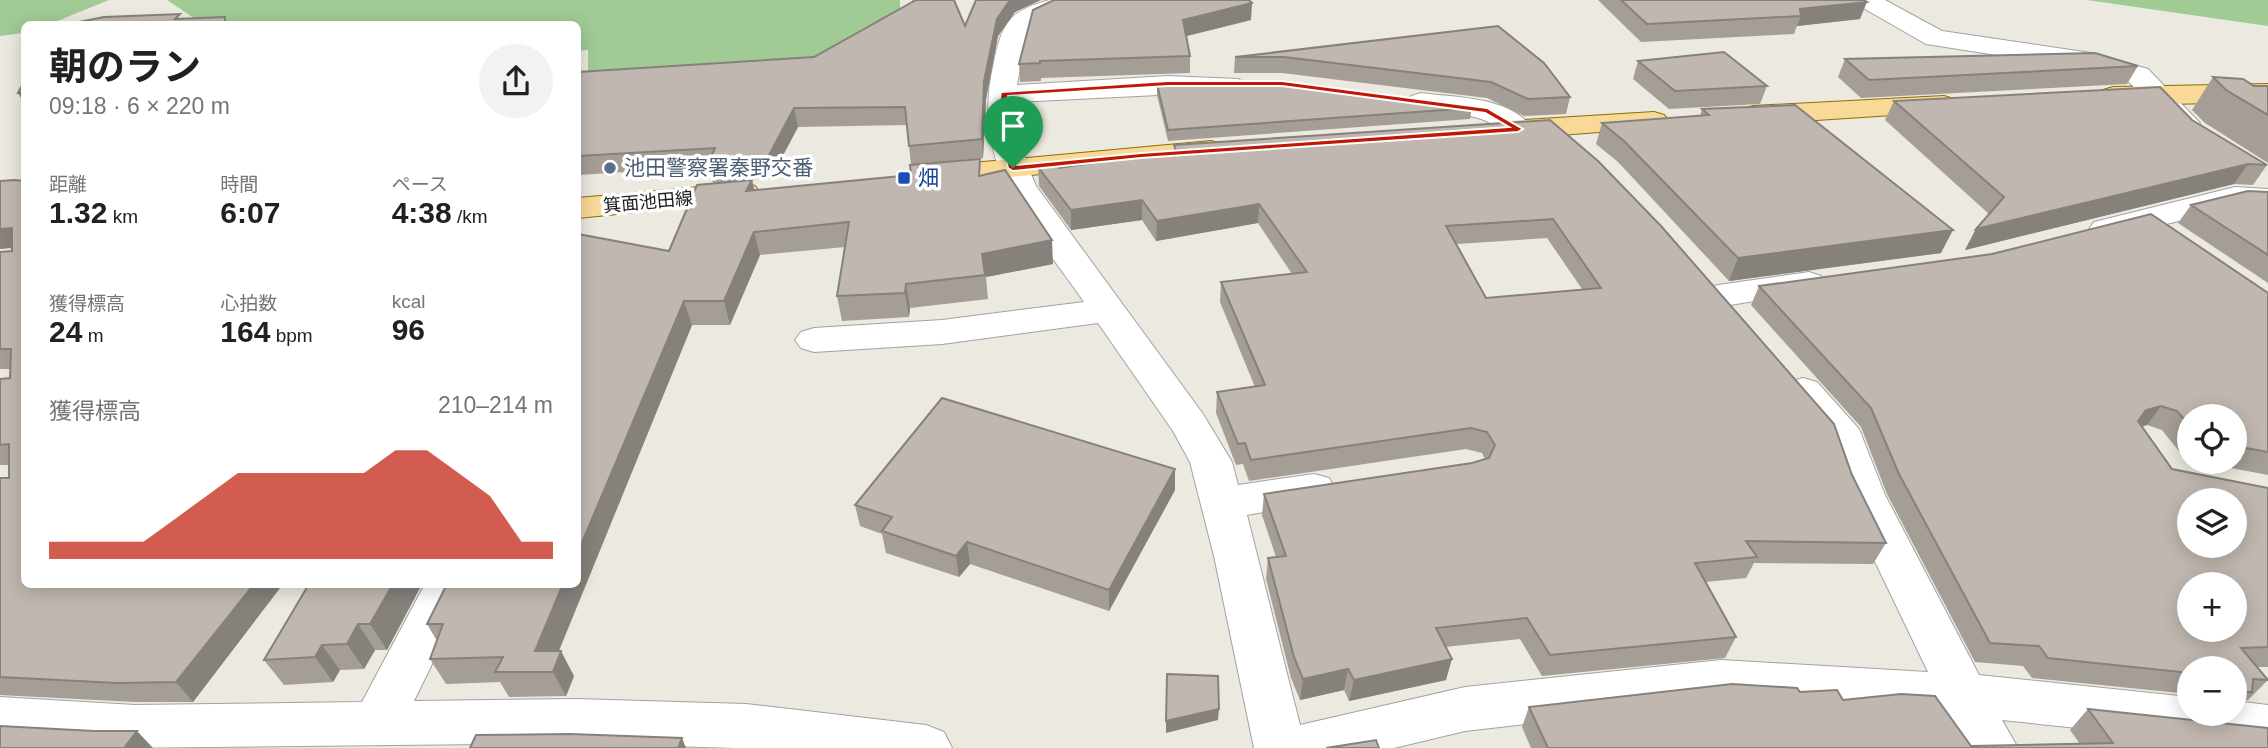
<!DOCTYPE html>
<html lang="ja">
<head>
<meta charset="utf-8">
<style>
	:root { --surface:#fff; --page:#f2f2f2; --text:#202124; --muted:#757577; --accent:#c01805 }
	body { margin:0; font-family:Arial,"Noto Sans JP",sans-serif; background:var(--page); color:var(--text); height:100vh; display:flex; flex-direction:column; font-size:26px; white-space:nowrap }
	* { box-sizing:border-box; margin:0 }
	p { font-size:23px; color:var(--muted) }
	.icon { flex:none; width:38px; height:38px; fill:none; stroke:currentColor; stroke-width:2; stroke-linecap:round; stroke-linejoin:round }
	.map { position:relative; flex:1; overflow:hidden }
	.panel { position:absolute; left:21px; top:21px; width:560px; height:567px; display:flex; flex-direction:column; background:var(--surface); border-radius:10px; box-shadow:0 4px 18px #0003 }
	.panel>* { flex:none }
	.tools { position:absolute; left:2177px; top:404px; display:grid; gap:14px }
	.tools a { display:grid; place-items:center; width:70px; height:70px; border-radius:50%; background:var(--surface); box-shadow:0 4px 18px #0003; font-size:35px }
	.pin { position:absolute; display:grid; place-items:center; width:60px; height:60px; color:#fff; margin:-72px -30px; border-radius:50% 50% 50% 0; rotate:-45deg; box-shadow:0 0 7px #0007 }
	.pin .icon { rotate:45deg }
	.round { display:grid; place-items:center; flex:none; width:74px; height:74px; border-radius:37px; background:var(--page) }
	.summary { display:flex; align-items:center; justify-content:space-between; height:119px; padding:0 28px }
	h1 { font-size:38px; font-weight:700; line-height:52px }
	.metrics { display:grid; grid-template-columns:repeat(3,1fr); gap:10px; height:119px; padding:7px 28px }
	.metrics div { display:grid; align-content:center }
	.metrics b { font-size:30px; font-weight:700 }
	.metrics small { font-size:19px; font-weight:400 }
	.metrics p { font-size:19px }
	.chart { height:196px; padding:14px 28px }
	.chart p { display:flex; justify-content:space-between }
	.chart svg { width:100%; height:126px; margin-top:7px; fill:var(--accent); opacity:.7 }
	.map>svg:first-child { display:block }
</style>
</head>
<body>
<div class="map">
<svg width="2268" height="748" viewBox="0 0 2268 748">
	<rect width="100%" height="100%" fill="#ece9e0"/>
	<!-- forest -->
	<path fill="#a0cb95" d="M0,0H109L50,24H24V33L0,36Z
		M167,0H900V10L828,67L588,84V50L578,51V24H208L200,22Z
		M2087,0H2268V26Z"/>
	<g fill="none" stroke-linecap="round" stroke-linejoin="round">
		<defs>
			<path id="minor" d="M1050,0H1123L1119,5L1110,8L1055,14L1032,25L1023,52L1017,85L1168,76L1239,79L1243,85L1239,91L1016,102C1014,131 1025,159 1036,186L1203,414L1232,462L1238,485L1314,474L1329,478L1335,489L1329,500L1247,515L1300,725L1465,687L1721,660L1928,672L1843,495L1826,444L1783,391L1789,382L1803,378L1817,382L1859,429L1885,495L1979,675L2189,697V714H2235V701L2268,705V748L2002,720L2018,748H1962L1943,715L1721,702L1465,731L1394,748H1254L1214,556L1190,462L1173,431L1098,323L942,344L814,352L801,348L795,340L801,332L814,328L942,320L1084,302C1029,222 969,167 994,62C1002,23 1010,10 1050,0Z
				M1854,0H1885L1942,31L2091,53L2148,69L2200,123L2195,129L2185,132L2175,129L2128,81L2088,69L1926,44L1858,5Z
				M1421,93C1457,98 1510,96 1533,129L1528,135C1506,141 1498,123 1478,118C1456,111 1433,113 1411,108L1407,102L1411,96Z
				M2235,187L2268,189V209L2235,207L2106,239L2094,236L2089,229L2094,222Z
				M1809,272L1821,276L1827,283L1821,290L1718,307L1705,304L1700,296L1705,288L1718,285Z
				M425,584H471L414,701L576,699L746,704L926,725L944,732L952,748H735L576,743L113,748L0,741V697L135,705L362,702Z"/>
			<path id="primary" d="M2268,84V102L2113,105L2103,102L2099,96L2103,90L2113,87Z
				M1944,96L1954,99L1958,105L1954,111L1753,124L1743,121L1738,115L1743,109L1753,106Z
				M1654,112L1664,115L1669,121L1664,127L1508,139L1497,136L1493,130L1497,124L1508,121Z
				M1211,141L1222,144L1226,150L1222,156L929,185L918,183L913,176L918,169L929,167Z
				M744,183L755,186L760,193L755,200L578,218V198Z"/>
		</defs>
		<!-- minor casing -->
		<use href="#minor" stroke="#a2a2a2" stroke-width="2"/>
		<!-- primary casing -->
		<use href="#primary" stroke="#8d6d04" stroke-width="2"/>
		<!-- minor -->
		<use href="#minor" fill="#fff" fill-rule="evenodd"/>
		<!-- primary -->
		<use href="#primary" fill="#f9d998" fill-rule="evenodd"/>
	</g>
	<!-- wall -->
	<path fill="#a59e97" fill-rule="evenodd" d="M912,0H954L965,26L1036,1L1015,12L998,36L986,99L983,158L911,165L907,125L798,127L771,178L713,183L709,167L578,175V72L814,57L913,2Z
		M1598,0H1864L1860,19L1797,26L1794,34L1641,42Z
		M1251,20L1186,36L1190,56V73L1041,78V81L1020,82L1019,64Z
		M1498,26L1570,97L1566,114L1524,116L1487,98L1282,73H1234L1235,57Z
		M1845,59L2138,66L2127,84L1861,98L1838,77Z
		M1638,61L1767,86L1760,104L1669,109L1633,79Z
		M2213,77L2254,86H2268V163L2205,123L2192,110Z
		M1157,84L1472,108L1470,119L1168,141L1157,95Z
		M1894,101L2192,120L2267,165L2253,185L2234,184L1965,250L1976,229L1989,214L1885,120Z
		M1702,109L1941,253L1729,281L1618,162L1596,144L1602,123L1700,116Z
		M1550,120L1852,475L1886,543L1873,564L1754,563L1746,578L1705,582L1736,637L1725,658L1542,676L1520,639L1445,647L1446,680L1349,701L1344,690L1300,700L1291,678L1266,579L1268,558L1276,557L1262,515L1264,494L1472,463L1485,459L1482,453L1466,449L1249,481L1243,464L1236,465L1216,413L1217,392L1255,387L1220,302L1221,282L1292,274L1258,223L1156,241L1142,220L1071,230L1039,186L1038,167L1059,168L1174,152V145ZM1547,238L1582,289L1486,298L1457,244Z
		M981,175L1053,264L986,277L988,299L910,308L909,317L842,321L837,296L845,247L760,255L730,325H692L559,651L574,676L566,696L509,697L500,682L446,684L430,659L437,641L427,624L669,251L752,180L754,190Z
		M14,180L24,584H283L193,702H135L0,695V478H9V465H0V379L10,378L11,369H0V252L12,251V248L0,249V181Z
		M2268,192V283L2178,223L2191,205Z
		M1759,286L2268,293V475L2199,462H2235V416H2189V460H2186L2162,430L2147,425L2142,427L2172,469L2268,488V667H2257L2268,680L2248,700H2244L2235,709V668H2189V694L2032,678L2023,666L1975,662L1887,494L1861,427L1751,305Z
		M1175,490L1109,611L970,564L959,577L886,553L882,534L860,526L855,505Z
		M422,584L387,650H375L364,669L340,670L333,682L284,685L264,660Z
		M1800,692L1843,700L1971,746L2080,744L2070,730L2088,709L2268,748H1531L1522,727L1529,707Z"/>
	<!-- shaded-wall -->
	<path fill="#86817b" d="M1010,0H1041L1015,12L998,36L986,99L983,158L982,139L984,81L997,19Z
		M1867,2L1860,19L1797,26L1801,16L1800,9Z
		M1252,3L1251,20L1183,37V20Z
		M24,92V103L18,93Z
		M794,108L798,127L771,178L767,159Z
		M2248,164L2234,184L1965,250L1976,229Z
		M752,180L757,203L746,191Z
		M1142,200V220L1071,230V210Z
		M1259,204L1258,223L1156,241L1157,221Z
		M12,228L24,246L0,249V229Z
		M1953,230L1941,253L1729,281L1738,258Z
		M754,232L760,255L730,325L724,301Z
		M1052,240L1053,264L986,277L982,254Z
		M906,284L910,308L909,317L905,293Z
		M684,301L692,325L550,672L535,651L563,584H578V552Z
		M2161,406L2147,425L2131,429L2146,410Z
		M1175,469V490L1109,611V590Z
		M967,542L970,564L959,577L956,556Z
		M254,584H283L193,702L176,682Z
		M393,584H422L387,650L370,624Z
		M358,624L375,650L364,669L347,644Z
		M322,645L340,670L333,682L315,657Z
		M561,651L574,676L566,696L553,672Z
		M1452,659L1446,680L1349,701L1354,680Z
		M1348,669L1344,690L1300,700L1303,679Z
		M1219,709L1218,720L1166,733V721Z
		M137,731L153,748H124Z
		M682,738L686,748H678Z"/>
	<!-- building -->
	<path fill="#c0b8b0" stroke="#86817b" stroke-width="2" fill-rule="evenodd" d="M916,0H954L965,26L976,0H1010L997,19L984,81L982,139L909,146L905,107L794,108L767,159L708,164L715,148L578,156V72L814,57Z
		M1054,0H1249L1252,3L1183,20L1190,56L1040,61V63L1019,64L1033,10Z
		M1621,0H1864L1867,2L1800,9L1801,16L1647,24Z
		M180,14L175,19L225,17V24H69L104,17Z
		M1498,26L1544,63L1570,97L1528,99L1491,82L1284,57H1235Z
		M1724,52L1767,86L1675,91L1638,61Z
		M2095,53L2138,66L1869,80L1845,59Z
		M2213,77L2243,79L2254,86H2268V115L2226,90Z
		M24,82V92L18,93Z
		M1283,83L1472,108L1168,130L1157,84Z
		M2160,87L2192,120L2267,165L2248,164L1976,229L2004,197L1894,101Z
		M1795,105L1953,230L1738,258L1624,141L1602,123L1709,115L1702,109Z
		M1550,120L1598,161L1661,226L1834,424L1852,475L1886,543L1746,541L1757,557L1695,563L1736,637L1550,655L1527,618L1436,628L1452,659L1354,680L1348,669L1303,679L1294,657L1268,558L1286,556L1264,494L1472,463L1489,458L1495,445L1487,432L1471,428L1251,460L1245,443L1238,444L1217,392L1265,385L1221,282L1307,272L1259,204L1157,221L1142,200L1071,210L1038,167L1056,163L1059,168L1176,151L1174,145ZM1553,219L1601,288L1486,298L1446,226Z
		M980,159L979,176L1005,170L1052,240L982,254L985,275L906,284L905,293L837,296L849,222L754,232L724,301H684L578,552V234L669,251L697,185L752,180L746,191L911,175L910,165Z
		M14,180L24,181V584H254L176,682L117,683L0,677V478H9V444L0,445V379L10,378L11,349H0V252L12,251V228L0,229V181Z
		M2248,191L2268,192V255L2191,205Z
		M2151,214L2268,293V452L2235,446V416H2189V425L2177,411L2161,406L2146,410L2138,421L2172,469L2268,488V647L2241,648L2268,680L2253,679L2252,692H2235V668H2189V673L2048,658L2039,646L1990,643L1899,474L1871,408L1759,286L1992,254ZM2189,500H2235V546H2189ZM2189,584H2235V630H2189Z
		M942,398L1175,469L1109,590L967,542L956,556L882,531L892,517L855,505Z
		M309,584H393L370,624H358L347,644L322,645L315,657L264,660Z
		M447,584H563L535,651H561L553,672H495L503,657L430,659L443,624H427Z
		M1167,674L1218,676L1219,709L1166,721Z
		M1732,684L1797,688L1800,692L1837,690L1843,700L1901,694L1935,696L1971,746L2113,743L2088,709L2268,728V748H1548L1529,707Z
		M0,726L94,731H137L124,748H0Z
		M570,734L682,738L678,748H470L476,735Z
		M1376,740L1379,748H1326Z"/>
	<!-- route -->
	<path fill="#c01805" stroke="#fff" stroke-width="2" fill-rule="evenodd" d="M1168,81H1282L1487,108L1523,129L1518,132L1141,158L1013,171L1008,168L997,118L1001,92ZM1168,86H1282L1485,113L1509,127L1141,153L1017,165L1005,118L1008,96Z"/>
	<!-- markers -->
	<circle fill="#5c6f8a" stroke="#fff" stroke-width="2.5" cx="610" cy="168" r="7"/>
	<rect fill="#1a4fb4" stroke="#fff" stroke-width="2.5" x="897" y="171" width="14" height="14" rx="3.5"/>
	<g text-anchor="middle" stroke-width="7" stroke-linejoin="round" paint-order="stroke">
		<!-- far-street labels -->
		<g font-size="18" fill="#1b1b1b" stroke="#fff">
			<text transform="translate(648 202) rotate(-5)" y="6">箕面池田線</text>
		</g>
		<!-- service labels -->
		<g font-size="21" fill="#4e5e75" stroke="#fff" text-anchor="start">
			<text x="624" y="175">池田警察署秦野交番</text>
		</g>
		<!-- transit labels -->
		<g font-size="21" fill="#164399" stroke="#fff" text-anchor="start">
			<text x="918" y="185">畑</text>
		</g>
	</g>
</svg>
<div class="tools">
<a><svg class="icon" aria-label="locate" viewBox="0 0 24 24"><circle cx="12" cy="12" r="6"/><path d="M12 2v4M12 18v4M2 12h4M18 12h4"/></svg></a>
<a><svg class="icon" aria-label="layers" viewBox="0 0 24 24"><path d="M12 4l9 5-9 5-9-5zM3 14l9 5 9-5"/></svg></a>
<a>+</a>
<a>−</a>
</div>
<div class="pin" style="left:1013px;top:168px;background:#1e9e55"><svg class="icon" aria-label="arrive" viewBox="0 0 24 24"><path d="M6 21V4h12l-3 4 3 4H6"/></svg></div>
<section class="panel">
<div class="summary"><div><h1>朝のラン</h1><p>09:18 · 6 × 220 m</p></div><a class="round"><svg class="icon" aria-label="share" viewBox="0 0 24 24"><path d="M12 15V3M7 8l5-5 5 5M5 13v7h14v-7"/></svg></a></div>
<div class="metrics">
<div><p>距離</p><b>1.32<small> km</small></b></div>
<div><p>時間</p><b>6:07</b></div>
<div><p>ペース</p><b>4:38<small> /km</small></b></div>
</div>
<div class="metrics">
<div><p>獲得標高</p><b>24<small> m</small></b></div>
<div><p>心拍数</p><b>164<small> bpm</small></b></div>
<div><p>kcal</p><b>96</b></div>
</div>
<div class="chart"><p><span>獲得標高</span>210–214 m</p>
<svg viewBox="0 0 160 44" preserveAspectRatio="none"><path d="M0 44V38L10 38L20 38L30 38L40 30L50 22L60 14L70 14L80 14L90 14L100 14L110 6L120 6L130 14L140 22L150 38L160 38V44z"/></svg>
</div>
</section>
</div>
</body>
</html>
